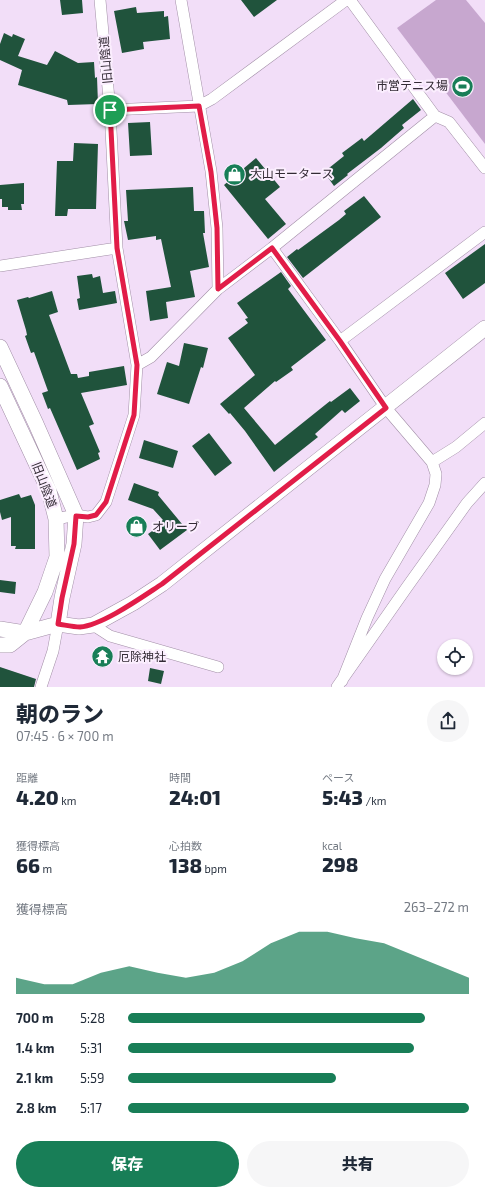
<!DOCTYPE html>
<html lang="ja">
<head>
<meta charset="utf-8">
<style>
	:root { --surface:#fff; --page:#f6f6f7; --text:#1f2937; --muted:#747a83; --accent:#187e57 }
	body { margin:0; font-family:"Exo 2","Noto Sans JP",sans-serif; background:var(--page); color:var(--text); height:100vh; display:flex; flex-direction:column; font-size:15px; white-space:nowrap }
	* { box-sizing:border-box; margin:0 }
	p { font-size:13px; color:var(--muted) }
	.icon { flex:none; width:22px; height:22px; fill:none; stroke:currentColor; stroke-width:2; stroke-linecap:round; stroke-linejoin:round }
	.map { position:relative; height:687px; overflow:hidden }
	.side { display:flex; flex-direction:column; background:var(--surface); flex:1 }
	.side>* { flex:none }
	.tools { position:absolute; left:437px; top:639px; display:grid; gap:8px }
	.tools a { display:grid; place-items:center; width:36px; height:36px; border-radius:50%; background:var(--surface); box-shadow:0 1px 3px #0004; font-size:20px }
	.pin { position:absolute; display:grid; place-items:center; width:34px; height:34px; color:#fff; margin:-17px; border:2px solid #fff; border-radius:50%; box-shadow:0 1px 4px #0007 }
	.round { display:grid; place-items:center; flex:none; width:42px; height:42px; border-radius:21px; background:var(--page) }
	.summary { display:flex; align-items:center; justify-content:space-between; height:68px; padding:0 16px }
	h1 { font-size:22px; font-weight:800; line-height:30px }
	.metrics { display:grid; grid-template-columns:repeat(3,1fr); gap:6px; height:68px; padding:4px 16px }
	.metrics div { display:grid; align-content:center }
	.metrics b { font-size:20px; font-weight:800 }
	.metrics small { font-size:11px; font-weight:400 }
	.metrics p { font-size:11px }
	.chart { height:112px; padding:8px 16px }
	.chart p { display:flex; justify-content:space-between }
	.chart svg { width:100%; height:72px; margin-top:4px; fill:var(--accent); opacity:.7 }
	.action { display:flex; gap:8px; margin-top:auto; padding:8px 16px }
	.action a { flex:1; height:46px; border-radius:24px; background:var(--accent); color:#fff; font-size:16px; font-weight:800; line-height:46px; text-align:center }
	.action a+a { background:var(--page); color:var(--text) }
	ul { padding:0 16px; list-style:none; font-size:13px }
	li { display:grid; grid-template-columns:64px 48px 1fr; align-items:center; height:30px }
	li i { height:10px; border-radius:5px; background:var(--accent) }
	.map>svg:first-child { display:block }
</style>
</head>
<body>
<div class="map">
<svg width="485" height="687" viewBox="0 0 485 687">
	<rect width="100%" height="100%" fill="#f2def8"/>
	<!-- grass -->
	<path fill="#c7a7cf" d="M436,0H466L485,23V144L397,28Z"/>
	<!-- building -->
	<path fill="#20533c" d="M60,0H82L83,13L62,15Z
		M241,0H277L254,17Z
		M136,7L137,13L164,11V17L168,16L170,39L143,42L144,49L122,53L114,11Z
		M4,33L12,37L13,34L25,39L18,56L47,65L55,51L78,63L94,62L95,78L97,77L98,104L68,105L67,100L18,85L22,70L0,60V44Z
		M413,99L421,110L402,125L404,128L381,148L347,174L348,175L334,186L324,172L344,156L342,153L362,138L364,141Z
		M150,122L152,155L130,156L128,123Z
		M74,143L98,144L96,209H68L67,216H55L57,161H73Z
		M256,158L280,187L265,199L286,224L268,239L224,185Z
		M24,183V204H21L22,210H8V207H2V199H0V185Z
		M193,187L194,211H204L205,233H203L209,267L190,271L195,297L166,302L168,318L150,321L146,291L171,287L161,239L156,240V236L128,240L124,221H128L126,190Z
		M364,196L381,217L303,278L287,257L297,249L298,250L339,220L346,214L344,211Z
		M485,244V283L463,299L445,273Z
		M281,272L291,286L288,289L326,340L291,367L293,370L276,382L275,381L244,408L275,445L330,401L331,402L350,388L360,401L345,413L342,410L315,434L318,437L274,472L245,431L230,413L229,414L220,404L255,375L228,338L248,323L245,319L248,318L237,303Z
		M92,274L93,278L100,276L103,293L115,291L117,303L79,310L77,299L80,298L77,276Z
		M52,291L58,312L49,315L71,374H77L78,378L89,376V372L124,366L127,385L81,393L94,424L89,426L100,452L98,453L100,459L77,470L50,408L48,409L42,393L48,391L34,352L31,353L25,336L27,335L26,330L17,300L28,297L29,298Z
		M184,343L208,348L203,368L201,367L189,404L157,394L167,362L179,366Z
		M209,433L232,463L215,476L192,446Z
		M144,440L178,451L173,468L139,458Z
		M134,483L159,492L158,495L187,530L160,550L148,534L162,524L160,522L163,520L153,509L128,500Z
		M19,494L21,498L31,495L35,505V549H15L16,546H11V517L2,520L0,512V500Z
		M0,580L16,582L15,594L0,592Z
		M0,667L36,679L34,687H0Z
		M150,668L164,671L161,684L148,681Z"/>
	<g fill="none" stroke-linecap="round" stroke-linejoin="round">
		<defs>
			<path id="street" d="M181,0L211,171L217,228L218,289
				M350,0L435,116L449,122L485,168
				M110,110L199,106L212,99L346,0
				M272,248L340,341L386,408L432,462L436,474L435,485L429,503L385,579L367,618L342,681
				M0,266L117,248
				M340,341L485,232
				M137,365L151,357L218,289L272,248L435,116
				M432,462L456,447L485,423
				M56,519L76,515L88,517L96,515L106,502L134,415L137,365L117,248L110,110L100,0
				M93,625L110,636L218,667
				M41,687L53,651L58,624
				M337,687L407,587L467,503L485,483"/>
			<path id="secondary" d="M0,347L36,424L76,515L74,544L62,598L58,624
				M0,386L49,491L56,519L57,557L45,592L25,633
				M0,629L25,633
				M0,645H10L25,633L58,624L79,627L93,625L133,603L162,584L485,328"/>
		</defs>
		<!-- street casing -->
		<use href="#street" stroke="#a28fa7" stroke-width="12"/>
		<!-- secondary casing -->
		<use href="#secondary" stroke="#a28fa7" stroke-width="16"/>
		<!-- street -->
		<use href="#street" stroke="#fff" stroke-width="11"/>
		<!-- secondary -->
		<use href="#secondary" stroke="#fff" stroke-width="15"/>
	</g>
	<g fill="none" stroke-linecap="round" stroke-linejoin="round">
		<defs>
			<path id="route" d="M199,106L211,172L217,228L218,289L272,248L340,341L386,408L162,584C142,597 103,625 80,627C73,627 65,625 58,624L62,598L74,544L76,516L88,517L96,515L106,502L134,415L137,365L117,248L110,110Z"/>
		</defs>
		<!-- route casing -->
		<use href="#route" stroke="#fff" stroke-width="8"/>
		<!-- route -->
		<use href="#route" stroke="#e11d48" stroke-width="5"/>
	</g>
	<!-- icons -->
	<defs>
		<symbol id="stadium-disc" viewBox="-11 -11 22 22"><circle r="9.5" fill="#187e57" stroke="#fbeefe"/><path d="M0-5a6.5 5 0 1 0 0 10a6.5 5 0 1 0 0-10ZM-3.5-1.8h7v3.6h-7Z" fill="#fff"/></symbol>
		<symbol id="shop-disc" viewBox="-11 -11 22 22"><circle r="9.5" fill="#187e57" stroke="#fbeefe"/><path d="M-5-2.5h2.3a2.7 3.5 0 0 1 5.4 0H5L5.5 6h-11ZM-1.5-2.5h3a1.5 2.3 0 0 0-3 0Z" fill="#fff"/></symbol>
		<symbol id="temple-disc" viewBox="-11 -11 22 22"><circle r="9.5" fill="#187e57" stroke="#fbeefe"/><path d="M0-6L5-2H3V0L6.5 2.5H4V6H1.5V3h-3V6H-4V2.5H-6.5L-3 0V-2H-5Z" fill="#fff"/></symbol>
	</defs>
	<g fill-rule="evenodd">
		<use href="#stadium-disc" x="450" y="74" width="25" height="25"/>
		<use href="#shop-disc" x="222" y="162" width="25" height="25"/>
		<use href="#shop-disc" x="124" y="514" width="25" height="25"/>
		<use href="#temple-disc" x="90" y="644" width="25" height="25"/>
	</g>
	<g text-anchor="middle" stroke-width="4" stroke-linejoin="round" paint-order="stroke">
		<!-- street labels -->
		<g font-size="12" fill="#332b35" stroke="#fbeefe">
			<text transform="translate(106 60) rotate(-95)" y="4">旧山陰道</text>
			<text transform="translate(44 485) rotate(69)" y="4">旧山陰道</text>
		</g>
		<!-- poi labels -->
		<g font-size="12" fill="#332b35" stroke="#fbeefe" text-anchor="start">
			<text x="448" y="90" text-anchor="end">市営テニス場</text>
			<text x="250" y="178">大山モータース</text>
			<text x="152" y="531">オリーブ</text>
			<text x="118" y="661">厄除神社</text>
		</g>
	</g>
</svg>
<div class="tools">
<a><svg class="icon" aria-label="locate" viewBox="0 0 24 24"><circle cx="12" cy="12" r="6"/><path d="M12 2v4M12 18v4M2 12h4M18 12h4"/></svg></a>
</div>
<div class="pin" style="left:110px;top:110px;background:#1e9e55"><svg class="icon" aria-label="arrive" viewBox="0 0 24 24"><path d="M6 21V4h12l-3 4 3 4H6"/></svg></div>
</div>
<section class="side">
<div class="summary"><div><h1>朝のラン</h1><p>07:45 · 6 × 700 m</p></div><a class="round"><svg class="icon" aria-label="share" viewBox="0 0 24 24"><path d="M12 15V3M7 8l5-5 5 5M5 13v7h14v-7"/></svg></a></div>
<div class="metrics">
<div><p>距離</p><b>4.20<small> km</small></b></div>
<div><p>時間</p><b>24:01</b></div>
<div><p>ペース</p><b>5:43<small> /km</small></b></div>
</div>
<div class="metrics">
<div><p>獲得標高</p><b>66<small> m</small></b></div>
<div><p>心拍数</p><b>138<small> bpm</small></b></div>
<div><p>kcal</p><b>298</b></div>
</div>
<div class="chart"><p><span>獲得標高</span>263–272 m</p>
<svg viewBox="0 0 160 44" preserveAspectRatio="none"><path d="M0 44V34L10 38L20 38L30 31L40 27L50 31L60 34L70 31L80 24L90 13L100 6L110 6L120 10L130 13L140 20L150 27L160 34V44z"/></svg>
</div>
<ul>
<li><b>700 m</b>5:28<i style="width:87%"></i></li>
<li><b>1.4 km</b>5:31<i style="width:84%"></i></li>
<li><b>2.1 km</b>5:59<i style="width:61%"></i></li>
<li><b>2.8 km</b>5:17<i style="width:100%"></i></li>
</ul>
<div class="action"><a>保存</a><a>共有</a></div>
</section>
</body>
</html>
